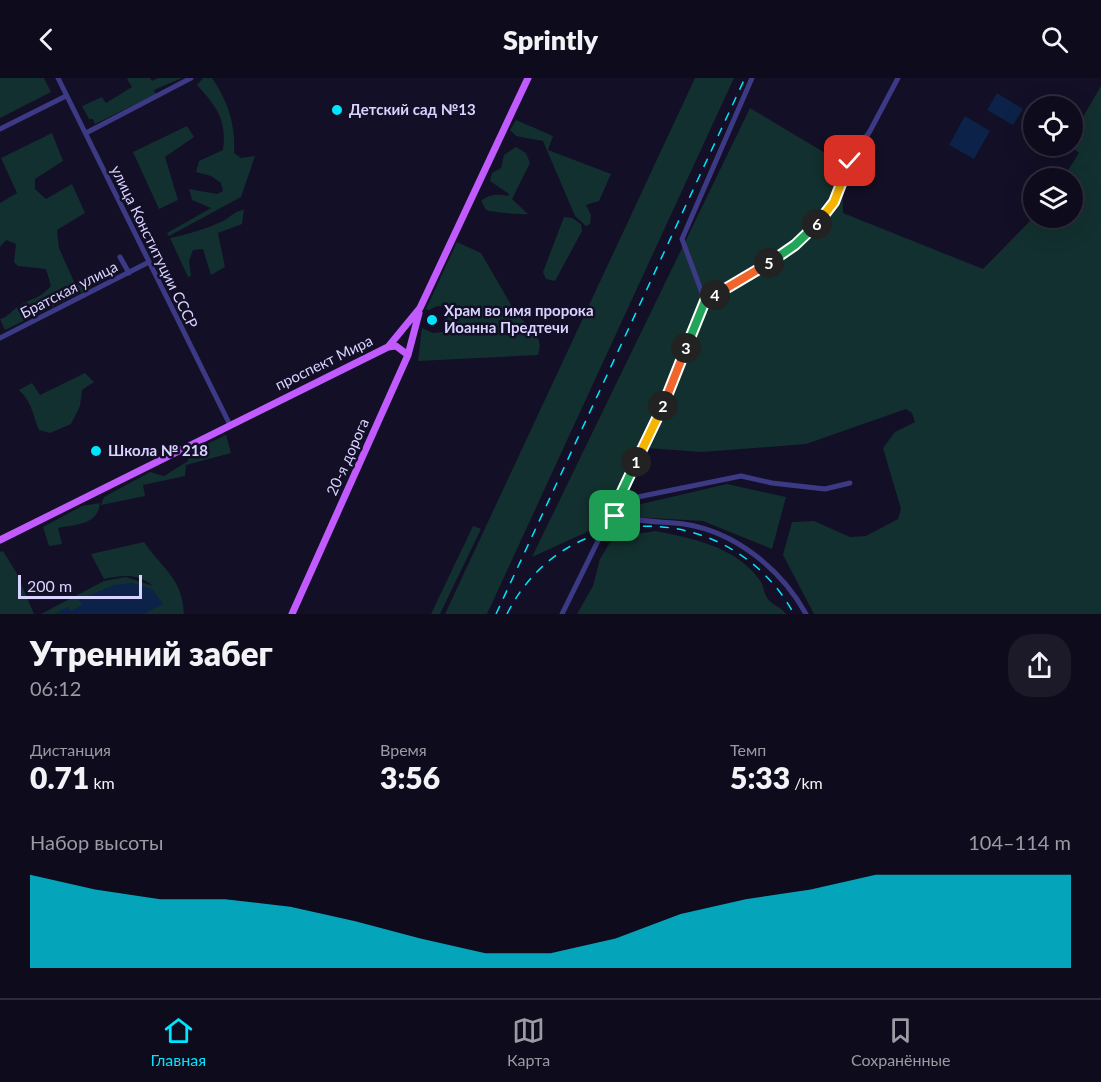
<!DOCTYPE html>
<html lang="ru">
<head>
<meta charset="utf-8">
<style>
	:root { --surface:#0e0b1c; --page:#1c1929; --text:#f1f3f6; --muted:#9b9ba3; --line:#2e2b3b; --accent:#00e5ff }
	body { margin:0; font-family:Lato,sans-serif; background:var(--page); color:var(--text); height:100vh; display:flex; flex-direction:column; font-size:22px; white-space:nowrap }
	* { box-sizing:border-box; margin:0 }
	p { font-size:20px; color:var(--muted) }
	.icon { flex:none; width:33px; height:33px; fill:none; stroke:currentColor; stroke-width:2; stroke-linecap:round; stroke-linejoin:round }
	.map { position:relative; height:536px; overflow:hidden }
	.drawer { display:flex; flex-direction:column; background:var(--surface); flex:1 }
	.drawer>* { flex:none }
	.fabs { position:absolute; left:1023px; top:18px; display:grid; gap:12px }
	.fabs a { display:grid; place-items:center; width:60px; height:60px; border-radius:50%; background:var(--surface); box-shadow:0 6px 24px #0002,0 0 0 2px var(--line); font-size:30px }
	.scale { position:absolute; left:18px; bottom:15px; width:124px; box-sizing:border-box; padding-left:6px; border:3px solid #d9d4ff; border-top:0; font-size:16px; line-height:21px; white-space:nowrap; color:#d9d4ff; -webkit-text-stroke:4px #130f26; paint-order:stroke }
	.pin { position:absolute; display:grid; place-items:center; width:51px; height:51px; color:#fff; margin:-26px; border-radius:12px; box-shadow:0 3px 9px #0006 }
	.km { position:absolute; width:30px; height:30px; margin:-15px; border-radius:50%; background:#222; color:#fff; font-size:16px; line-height:30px; text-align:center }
	.round { display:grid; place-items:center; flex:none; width:63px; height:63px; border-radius:24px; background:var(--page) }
	.overview { display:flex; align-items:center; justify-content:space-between; height:102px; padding:0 30px }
	h1 { font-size:33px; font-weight:800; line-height:45px }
	.metrics { display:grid; grid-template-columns:repeat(3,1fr); gap:9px; height:102px; padding:6px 30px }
	.metrics div { display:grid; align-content:center }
	.metrics b { font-size:30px; font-weight:800 }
	.metrics small { font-size:16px; font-weight:400 }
	.metrics p { font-size:16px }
	.chart { height:168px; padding:12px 30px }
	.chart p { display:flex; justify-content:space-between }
	.chart svg { width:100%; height:108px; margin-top:6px; fill:var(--accent); opacity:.7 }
	header { display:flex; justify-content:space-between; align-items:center; height:78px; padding:0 30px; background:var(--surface); font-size:27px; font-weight:800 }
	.dock { display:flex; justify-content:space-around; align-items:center; height:84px; border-top:2px solid var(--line); background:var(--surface); font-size:16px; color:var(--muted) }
	.dock a { display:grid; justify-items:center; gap:3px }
	.dock .on { color:var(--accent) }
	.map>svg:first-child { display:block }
</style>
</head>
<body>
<header><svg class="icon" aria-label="back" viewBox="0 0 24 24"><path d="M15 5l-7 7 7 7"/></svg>Sprintly<svg class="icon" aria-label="search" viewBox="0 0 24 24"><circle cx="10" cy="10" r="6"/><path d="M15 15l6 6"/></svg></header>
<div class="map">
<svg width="1101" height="536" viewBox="0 0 1101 536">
	<rect width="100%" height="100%" fill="#130f26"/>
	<!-- green -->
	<path fill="#12302f" d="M0,0H44L51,14L0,40Z
		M129,0H150L152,3L158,0H182L154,12L156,16L95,46L93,41H89L82,28L102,19L106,25L132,9L127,1Z
		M203,0H212C228,23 236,48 234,75L241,80L255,78L241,119L169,158L167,155L211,130L192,122L189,111L217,116L223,113L221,105L211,98L196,94L199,83L223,72C227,42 217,29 197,7Z
		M695,0H734L487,536H445Z
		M1101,8V536H814L783,477L792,444L814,443L850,459L866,458L898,441L901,431L883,370L895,354L915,344L912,335L906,331L806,366L702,374L646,370L600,448L532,479L750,30L842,85L843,135L983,191L1034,139L1072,140V100H1063L1079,75L1071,68L1073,56Z
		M516,42L553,58L548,72L611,96L599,123L586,127L591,137L590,146L586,148L575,138L543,63L516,58L510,52Z
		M187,48L194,59L165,79L178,122L159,131L133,74Z
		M52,55L63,83L35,101V111L46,121L72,106L85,135L57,152L59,170L75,206L89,201L92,209L5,252L0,241C9,239 12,232 19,228C34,218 37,223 51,208L46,191L18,188L14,184L16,166L6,162L0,169V125L17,115L1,80Z
		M516,69L526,75L530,85L512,121L528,136C522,137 491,134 486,132L481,123C490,116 497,116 508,118L509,116L490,103L492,95L501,90L504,77Z
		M244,132L242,146L218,155L225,189L211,197L203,171L193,172L189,183L191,198L188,199L170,160C189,156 206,151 223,143C231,139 234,133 244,132Z
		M564,139L572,140L581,146L582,153L555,203L546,201L543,194Z
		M457,164L481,175L517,237L537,255L540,268L538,277L418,283L422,250L433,255L444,254L447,229L437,228L429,232L426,231Z
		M85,295L94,304L82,312L80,328L71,346L50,355L39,352C32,335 33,326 19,312L32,305L40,317Z
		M226,357L231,375L186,387L185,398L143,407L145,418L101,427L104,419L150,394L164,398L188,383V375Z
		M727,406L786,419L772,471L703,443L633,439L621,435L626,430L637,427Z
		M100,425C98,447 77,446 58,450L62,466L49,468L43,449L82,428Z
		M473,448L481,451L440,536H431Z
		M656,453C694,461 734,468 759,501C764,506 763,515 768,521C773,528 782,529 786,536H577L593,508L600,481L609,466L616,459Z
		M144,464C163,492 182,499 184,536H41L104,503L126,499L153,508C137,495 123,497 104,501L91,476Z
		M3,473L16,494L34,536H0V474Z"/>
	<!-- water -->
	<path fill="#0c2248" d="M997,15L1023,31L1013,47L987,32Z
		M965,38L990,53L974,81L949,67Z
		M133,505L152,511L163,526L144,536H55L68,529L71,533L82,527L79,522L114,507Z"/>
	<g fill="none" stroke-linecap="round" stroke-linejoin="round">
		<!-- minor -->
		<path stroke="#3d3a85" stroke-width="5" d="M58,0L230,347
			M0,51L66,18
			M86,55L191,0
			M120,179L129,195
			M705,223L774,182L795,167L819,144L834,124L850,83L870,53L898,0
			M0,260L149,184
			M618,423L741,398L772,405L825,411L850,405
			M611,437C635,444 659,443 684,446C736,454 782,492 806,536
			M562,536L660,337L705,223L682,161L752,0"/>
		<!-- major -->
		<path stroke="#c25bff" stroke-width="7" d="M388,269L396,268L408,277
			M0,462L388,269L420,230L528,0
			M292,536L408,277L419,235"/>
		<!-- rail -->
		<path stroke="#00e5ff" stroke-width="1.5" stroke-dasharray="9 8" stroke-linecap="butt" d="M496,536L745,0
			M507,536C567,416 732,422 794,536"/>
	</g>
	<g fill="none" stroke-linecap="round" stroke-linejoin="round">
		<defs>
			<path id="split-1" d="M615,438L611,437L636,384"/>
			<path id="split-2" d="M636,384L663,328"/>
			<path id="split-3" d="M663,328L686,270"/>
			<path id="split-4" d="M686,270L705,223L715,217"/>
			<path id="split-5" d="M715,217L769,185"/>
			<path id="split-6" d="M769,185L795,167L817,146"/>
			<path id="split-7" d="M817,146L834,124L850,83"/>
		</defs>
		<!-- split-1 casing -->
		<use href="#split-1" stroke="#fff" stroke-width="12"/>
		<!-- split-2 casing -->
		<use href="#split-2" stroke="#fff" stroke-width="12"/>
		<!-- split-3 casing -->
		<use href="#split-3" stroke="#fff" stroke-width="12"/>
		<!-- split-4 casing -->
		<use href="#split-4" stroke="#fff" stroke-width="12"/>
		<!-- split-5 casing -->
		<use href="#split-5" stroke="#fff" stroke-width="12"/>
		<!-- split-6 casing -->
		<use href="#split-6" stroke="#fff" stroke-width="12"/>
		<!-- split-7 casing -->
		<use href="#split-7" stroke="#fff" stroke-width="12"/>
		<!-- split-1 -->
		<use href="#split-1" stroke="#22a559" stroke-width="8"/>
		<!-- split-2 -->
		<use href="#split-2" stroke="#f5b400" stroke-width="8"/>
		<!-- split-3 -->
		<use href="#split-3" stroke="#f0652b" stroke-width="8"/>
		<!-- split-4 -->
		<use href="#split-4" stroke="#22a559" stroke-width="8"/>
		<!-- split-5 -->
		<use href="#split-5" stroke="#f0652b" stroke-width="8"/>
		<!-- split-6 -->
		<use href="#split-6" stroke="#22a559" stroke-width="8"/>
		<!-- split-7 -->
		<use href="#split-7" stroke="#f5b400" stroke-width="8"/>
	</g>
	<!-- markers -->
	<g fill="#00e5ff" stroke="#130f26" stroke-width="2">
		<circle cx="337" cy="32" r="6"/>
		<circle cx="432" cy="242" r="6"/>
		<circle cx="96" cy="373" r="6"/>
	</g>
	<g text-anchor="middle" stroke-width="5" stroke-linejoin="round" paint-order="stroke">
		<!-- poi labels -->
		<g font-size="15" font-weight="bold" fill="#d9d4ff" stroke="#130f26" text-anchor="start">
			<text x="349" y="37">Детский сад №13</text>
			<text x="444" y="238">Храм во имя пророка<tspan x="444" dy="17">Иоанна Предтечи</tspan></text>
			<text x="108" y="378">Школа № 218</text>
		</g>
		<!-- street labels -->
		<g font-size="15" fill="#d9d4ff" stroke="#130f26">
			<text transform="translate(154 169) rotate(64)" y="5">улица Конституции СССР</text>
			<text transform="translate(69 212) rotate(-27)" y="5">Братская улица</text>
			<text transform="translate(324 285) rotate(-26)" y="5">проспект Мира</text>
			<text transform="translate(348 379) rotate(-66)" y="5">20-я дорога</text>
		</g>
	</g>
</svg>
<div class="fabs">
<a><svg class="icon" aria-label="locate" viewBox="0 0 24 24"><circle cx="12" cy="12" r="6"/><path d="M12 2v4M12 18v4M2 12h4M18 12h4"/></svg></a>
<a><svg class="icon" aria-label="layers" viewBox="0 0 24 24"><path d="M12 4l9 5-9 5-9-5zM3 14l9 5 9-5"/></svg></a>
</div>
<div class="scale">200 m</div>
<div class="pin" style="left:615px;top:438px;background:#1e9e55"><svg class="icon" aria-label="arrive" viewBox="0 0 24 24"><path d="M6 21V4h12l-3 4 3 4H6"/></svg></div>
<div class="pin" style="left:850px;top:83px;background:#d93025"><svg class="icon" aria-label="check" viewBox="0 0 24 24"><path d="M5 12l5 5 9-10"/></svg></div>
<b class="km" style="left:636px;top:384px">1</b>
<b class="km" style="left:663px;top:328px">2</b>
<b class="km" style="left:686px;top:270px">3</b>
<b class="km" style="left:715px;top:217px">4</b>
<b class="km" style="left:769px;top:185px">5</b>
<b class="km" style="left:817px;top:146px">6</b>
</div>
<section class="drawer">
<div class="overview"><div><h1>Утренний забег</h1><p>06:12</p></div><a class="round"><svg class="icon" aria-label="share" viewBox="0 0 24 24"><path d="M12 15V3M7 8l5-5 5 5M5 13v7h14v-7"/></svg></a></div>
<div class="metrics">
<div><p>Дистанция</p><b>0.71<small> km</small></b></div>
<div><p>Время</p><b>3:56</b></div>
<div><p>Темп</p><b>5:33<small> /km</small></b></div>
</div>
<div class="chart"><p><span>Набор высоты</span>104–114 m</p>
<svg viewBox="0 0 160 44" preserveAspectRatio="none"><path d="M0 44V6L10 12L20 16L30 16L40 19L50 25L60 32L70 38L80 38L90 32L100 22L110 16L120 12L130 6L140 6L150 6L160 6V44z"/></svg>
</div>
</section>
<nav class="dock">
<a class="on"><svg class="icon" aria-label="home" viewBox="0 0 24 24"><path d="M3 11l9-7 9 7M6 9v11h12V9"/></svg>Главная</a>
<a><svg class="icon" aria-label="map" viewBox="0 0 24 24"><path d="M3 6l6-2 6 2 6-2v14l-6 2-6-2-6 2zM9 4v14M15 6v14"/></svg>Карта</a>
<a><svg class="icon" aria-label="saved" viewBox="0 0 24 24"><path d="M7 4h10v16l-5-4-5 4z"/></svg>Сохранённые</a>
</nav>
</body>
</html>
